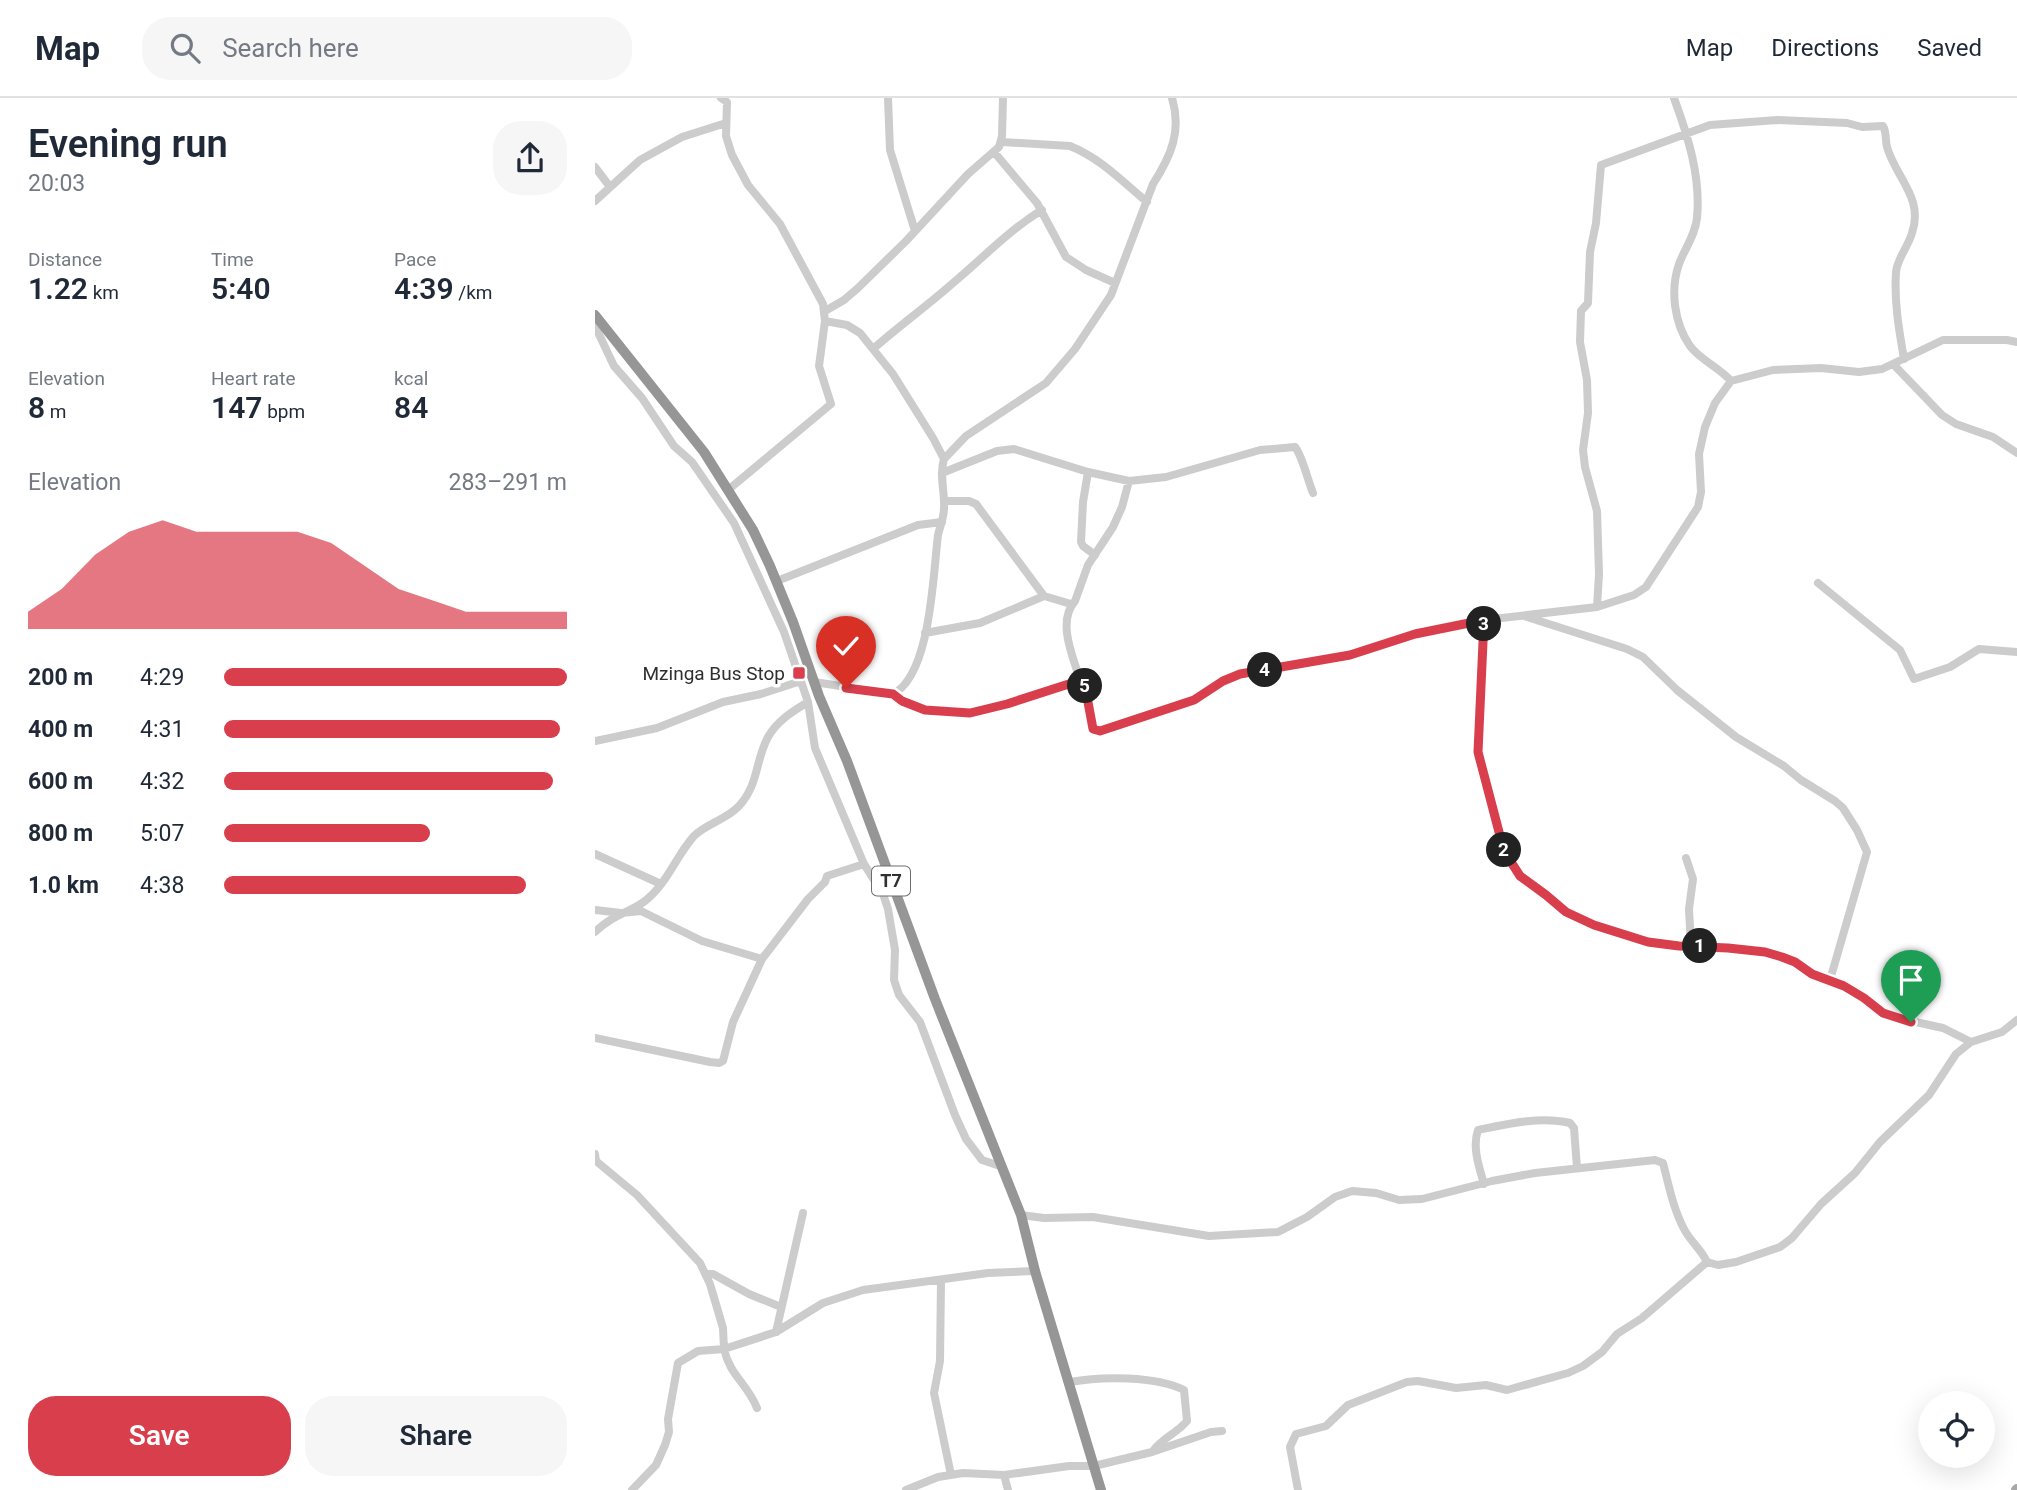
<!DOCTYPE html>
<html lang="en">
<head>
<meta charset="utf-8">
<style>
	:root { --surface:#fff; --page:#f6f6f7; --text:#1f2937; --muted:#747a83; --line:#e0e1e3; --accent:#d93e4c }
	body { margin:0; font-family:Roboto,sans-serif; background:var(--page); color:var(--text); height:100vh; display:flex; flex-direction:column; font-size:26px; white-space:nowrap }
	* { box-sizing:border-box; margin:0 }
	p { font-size:23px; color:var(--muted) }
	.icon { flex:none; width:38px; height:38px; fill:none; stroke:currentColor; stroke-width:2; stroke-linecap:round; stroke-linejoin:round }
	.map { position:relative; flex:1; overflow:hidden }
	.sheet { display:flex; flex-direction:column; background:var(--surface); width:595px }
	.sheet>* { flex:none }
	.controls { position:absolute; left:1323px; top:1293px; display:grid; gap:14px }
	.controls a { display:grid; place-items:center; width:77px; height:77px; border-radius:50%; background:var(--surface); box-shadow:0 7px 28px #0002; font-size:35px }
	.pin { position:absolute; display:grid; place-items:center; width:60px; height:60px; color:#fff; margin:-72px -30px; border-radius:50% 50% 50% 0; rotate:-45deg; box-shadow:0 0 7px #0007 }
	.pin .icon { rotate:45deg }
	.km { position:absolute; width:35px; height:35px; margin:-18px; border-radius:50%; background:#222; color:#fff; font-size:19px; line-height:35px; text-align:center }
	.round { display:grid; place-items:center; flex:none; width:74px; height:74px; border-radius:28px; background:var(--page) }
	.summary { display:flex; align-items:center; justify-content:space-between; height:119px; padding:0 28px }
	h1 { font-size:38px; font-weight:600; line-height:52px }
	.stats { display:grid; grid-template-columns:repeat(3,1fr); gap:10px; height:119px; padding:7px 28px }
	.stats div { display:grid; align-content:center }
	.stats b { font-size:30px; font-weight:600 }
	.stats small { font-size:19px; font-weight:400 }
	.stats p { font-size:19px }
	.chart { height:196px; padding:14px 28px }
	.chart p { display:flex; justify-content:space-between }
	.chart svg { width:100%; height:126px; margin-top:7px; fill:var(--accent); opacity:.7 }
	.action { display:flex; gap:14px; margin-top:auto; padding:14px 28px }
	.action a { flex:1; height:80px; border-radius:28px; background:var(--accent); color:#fff; font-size:28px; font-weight:600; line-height:80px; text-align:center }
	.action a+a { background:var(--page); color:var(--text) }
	ul { padding:0 28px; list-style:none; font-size:23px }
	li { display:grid; grid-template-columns:112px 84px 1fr; align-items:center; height:52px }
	li i { height:18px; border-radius:9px; background:var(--accent) }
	header { display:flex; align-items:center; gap:42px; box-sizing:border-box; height:98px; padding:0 35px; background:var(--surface); border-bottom:2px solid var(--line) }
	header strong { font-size:33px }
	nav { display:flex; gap:38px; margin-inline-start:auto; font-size:24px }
	.search { width:490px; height:63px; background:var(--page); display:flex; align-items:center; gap:18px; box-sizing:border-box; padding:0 24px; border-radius:28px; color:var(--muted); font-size:26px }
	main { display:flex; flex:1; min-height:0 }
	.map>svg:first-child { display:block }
</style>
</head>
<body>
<header>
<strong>Map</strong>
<div class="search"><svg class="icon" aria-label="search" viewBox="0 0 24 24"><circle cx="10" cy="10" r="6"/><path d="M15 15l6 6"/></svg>Search here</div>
<nav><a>Map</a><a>Directions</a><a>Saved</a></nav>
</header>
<main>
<section class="sheet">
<div class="summary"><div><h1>Evening run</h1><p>20:03</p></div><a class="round"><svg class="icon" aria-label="share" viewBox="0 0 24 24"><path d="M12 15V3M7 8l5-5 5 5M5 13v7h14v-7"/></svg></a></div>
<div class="stats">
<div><p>Distance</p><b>1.22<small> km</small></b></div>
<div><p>Time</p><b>5:40</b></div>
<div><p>Pace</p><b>4:39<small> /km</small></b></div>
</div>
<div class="stats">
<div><p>Elevation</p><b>8<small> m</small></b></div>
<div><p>Heart rate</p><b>147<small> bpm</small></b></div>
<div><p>kcal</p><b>84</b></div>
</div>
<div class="chart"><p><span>Elevation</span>283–291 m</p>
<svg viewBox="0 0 160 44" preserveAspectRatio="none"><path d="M0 44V38L10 30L20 18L30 10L40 6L50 10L60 10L70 10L80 10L90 14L100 22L110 30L120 34L130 38L140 38L150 38L160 38V44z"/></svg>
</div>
<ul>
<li><b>200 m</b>4:29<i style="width:100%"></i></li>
<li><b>400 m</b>4:31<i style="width:98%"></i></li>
<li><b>600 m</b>4:32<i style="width:96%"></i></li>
<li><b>800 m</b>5:07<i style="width:60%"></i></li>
<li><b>1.0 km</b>4:38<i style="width:88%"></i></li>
</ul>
<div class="action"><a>Save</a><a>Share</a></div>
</section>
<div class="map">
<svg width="1422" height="1392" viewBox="0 0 1422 1392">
	<rect width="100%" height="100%" fill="#fff"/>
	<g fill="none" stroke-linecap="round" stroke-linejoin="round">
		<!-- minor -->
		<path stroke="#ccc" stroke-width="8" d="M126,0L132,4L131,38L137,57L153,87L185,126L228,206L230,223L224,268L236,306L133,392
			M293,0L295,52L320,133
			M1079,0C1093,38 1106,79 1102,120C1100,138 1090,150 1084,166C1075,192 1079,225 1095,248C1104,261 1125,270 1136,283
			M407,44L475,48C505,60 527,83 552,104
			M399,54L442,105L471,159L491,172L520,185
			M0,69L15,89
			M0,103L45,62L87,39L131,25
			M230,213L249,202L263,190L311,143L373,76L404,49L407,38L408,0
			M230,223L252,227L265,235L298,276L338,340L349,361
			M0,228L19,268L47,300L79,348L97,364L139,425L189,534L213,604L220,650L269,766L288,796L293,811L300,852L299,882L304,897L325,924L360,1017L371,1041L387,1062L405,1068
			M278,251C304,228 332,208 358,185C388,160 414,132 447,112
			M1299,267L1347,317L1361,326L1398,339L1422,355
			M493,374L488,404L486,444L488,448L500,457
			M347,375L402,353L419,351L493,374L534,383L571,379L665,352L700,349C707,357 713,383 718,395
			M349,403H374L381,406L449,498L476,506
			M182,483L323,427L347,424
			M1223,485L1305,552L1319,581L1355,569L1384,551L1422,554
			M1002,509L1004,476L1002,413L990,369L988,352L993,315L992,282L985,244L986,213L993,205L995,154L1001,125L1006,67L1115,27L1182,22L1252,25L1267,29L1288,28C1292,35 1290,42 1292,49C1301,80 1329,100 1317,135C1313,149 1302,161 1301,174C1299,204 1304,232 1309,261
			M932,519L1032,551L1048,559L1082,592L1141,639L1189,668L1206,682L1240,703L1248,710L1262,732L1272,754L1235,882
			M889,522L883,654L909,753L925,778L932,785L952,797L971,814L999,827L1053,844L1084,848L1133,850L1187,859L1200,864L1217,876L1249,888L1269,900L1288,915L1298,919L1348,930L1376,944
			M330,535L385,525L449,498
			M219,584L298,596C336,577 338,476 343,437C345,428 349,420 349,410C350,394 344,377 349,361L371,338L451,285L480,251L516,197L558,86C576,58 587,33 577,0
			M486,585C479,561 461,524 480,503L493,467L518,429L527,409L534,383
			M298,596C351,637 424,602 480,584L486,585L490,588L498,631L505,633L599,602L628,583L645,576L755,557L819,536L889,522L1002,509L1039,497L1051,489L1103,409L1106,394L1104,356L1110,329L1120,305L1136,283L1178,272L1226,270L1264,274L1287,271L1348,242H1412L1422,244
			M0,643L62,630L128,604L166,596L206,583
			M0,756L66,786
			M1091,760L1098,781L1094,811L1096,848
			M0,812L26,815L46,813L107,843L167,861
			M0,834C17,817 34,815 50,803C72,786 81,758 99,738C112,725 131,722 144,708C164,686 160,663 173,639C182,623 198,613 213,604
			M0,940L115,964L124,965L128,963L138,924L167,861L213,801L230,784L232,778L269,766
			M0,1056L1,1063L42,1097L105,1165L115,1186L128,1230L129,1251L103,1253L83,1265L73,1321L74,1334L70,1347L61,1367L37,1392
			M889,1086C884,1069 877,1049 883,1032C912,1026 945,1018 975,1025L979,1030L982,1070
			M426,1117L449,1120L498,1119L614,1138L683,1134L712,1119L740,1099L757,1093L781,1095L804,1102L827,1101L897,1083L940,1075L1060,1062L1068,1065C1074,1088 1078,1110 1089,1131C1095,1143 1106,1151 1112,1164L1123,1167L1141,1164L1185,1149L1197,1140L1226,1106L1260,1075L1285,1044L1334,997L1361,956L1376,944L1407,934L1422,922
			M112,1176H118L154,1196L186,1209
			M346,1183L345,1263L339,1295L356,1377
			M181,1234L208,1115
			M475,1284C507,1278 560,1278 589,1292L592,1323C581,1336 568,1339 557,1354
			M162,1310C152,1285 135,1278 129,1251L181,1234L228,1205L268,1192L393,1175L440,1173
			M409,1377L413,1392
			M311,1392L343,1379L368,1375L409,1377L474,1368H499L557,1354L616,1334L627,1333
			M703,1392L695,1349L701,1336L731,1328L753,1307L812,1284L823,1283L861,1290L891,1287L912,1292L973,1275L988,1268L1007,1254L1022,1236L1047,1220L1112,1164"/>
		<!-- major -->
		<path stroke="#a7a7a7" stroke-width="10" d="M1421,1392L1422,1391"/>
		<!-- highway -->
		<path stroke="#969696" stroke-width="10" d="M0,217L109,354L158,432L175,468L198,524L224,598L252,663L340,901L426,1117L440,1173L506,1392"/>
	</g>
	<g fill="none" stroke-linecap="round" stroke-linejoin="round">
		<defs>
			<path id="route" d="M251,590L298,596L307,603L330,612L375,615L412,606L480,584L486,585L490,588L498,631L505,633L599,602L628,583L645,576L755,557L820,536L889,522L883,654L909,753L925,778L951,797L971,814L999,827L1053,844L1084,848L1133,850L1170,854L1187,859L1200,864L1217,876L1249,888L1269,900L1288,915L1316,924"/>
		</defs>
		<!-- route casing -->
		<use href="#route" stroke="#fff" stroke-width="14"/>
		<!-- route -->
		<use href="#route" stroke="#d93e4c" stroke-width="9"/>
	</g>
	<!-- markers -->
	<rect fill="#d93e4c" stroke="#fff" stroke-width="2.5" x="197" y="568" width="14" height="14" rx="3.5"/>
	<g text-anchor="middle" stroke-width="7" stroke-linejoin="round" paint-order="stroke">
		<!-- shield labels -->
		<rect fill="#fff" stroke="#6d6d6d" stroke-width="2" x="277" y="768.5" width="38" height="29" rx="5"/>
		<g font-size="18" font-weight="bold" fill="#2f2f2f">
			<text x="296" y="789">T7</text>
		</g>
		<!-- poi labels -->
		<g font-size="19" fill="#2f2f2f" stroke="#fff" text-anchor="end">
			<text x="190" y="582">Mzinga Bus Stop</text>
		</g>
	</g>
</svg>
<div class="controls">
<a><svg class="icon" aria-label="locate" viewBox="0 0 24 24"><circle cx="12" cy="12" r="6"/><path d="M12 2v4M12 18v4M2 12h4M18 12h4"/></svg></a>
</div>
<div class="pin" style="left:1316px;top:924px;background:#1e9e55"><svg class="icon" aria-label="arrive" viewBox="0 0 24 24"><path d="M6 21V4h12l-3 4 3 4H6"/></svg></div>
<div class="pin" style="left:251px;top:590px;background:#d93025"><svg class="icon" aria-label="check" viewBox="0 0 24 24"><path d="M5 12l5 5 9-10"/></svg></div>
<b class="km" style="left:1105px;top:848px">1</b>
<b class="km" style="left:909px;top:752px">2</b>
<b class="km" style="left:889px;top:526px">3</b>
<b class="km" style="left:670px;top:572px">4</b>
<b class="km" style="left:490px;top:588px">5</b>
</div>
</main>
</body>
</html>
